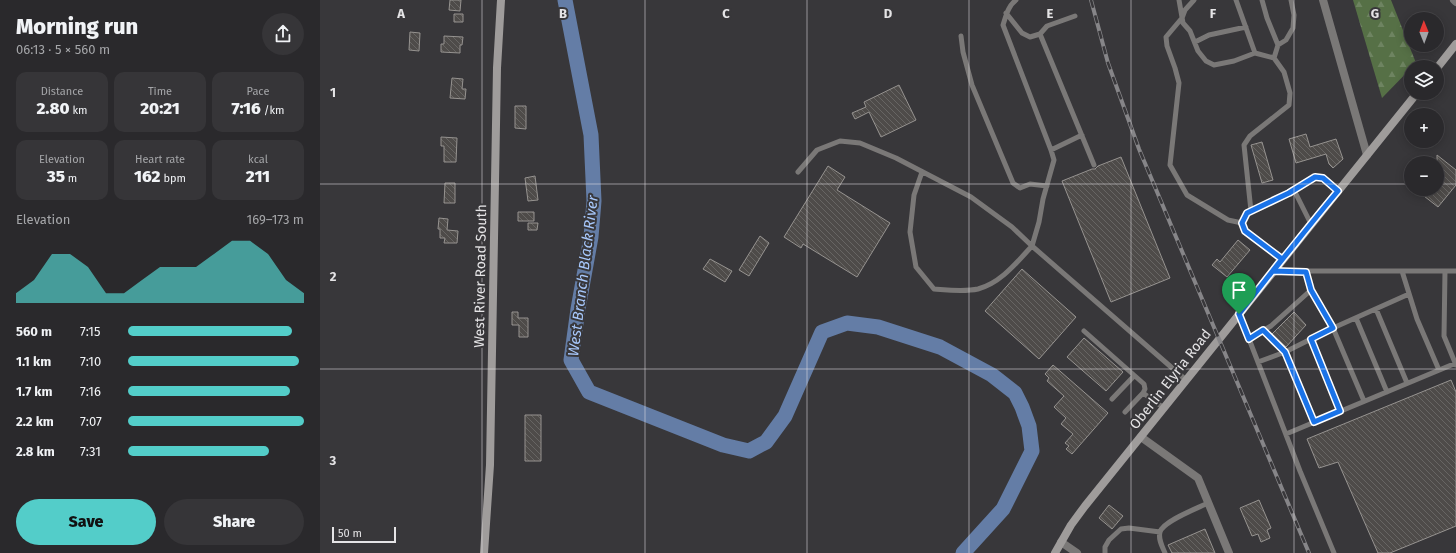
<!DOCTYPE html>
<html lang="en">
<head>
<meta charset="utf-8">
<style>
	:root { --surface:#2a292c; --page:#363538; --text:#f1f3f6; --muted:#a5a6a9; --line:#464548; --accent:#53cdc9 }
	body { margin:0; font-family:"Fira Sans",sans-serif; background:var(--page); color:var(--text); height:100vh; display:flex; flex-direction:column; font-size:15px; white-space:nowrap }
	* { box-sizing:border-box; margin:0 }
	p { font-size:13px; color:var(--muted) }
	.icon { flex:none; width:22px; height:22px; fill:none; stroke:currentColor; stroke-width:2; stroke-linecap:round; stroke-linejoin:round }
	.map { position:relative; flex:1; overflow:hidden }
	.details { display:flex; flex-direction:column; background:var(--surface); width:320px }
	.details>* { flex:none }
	.needle { width:26px; rotate:359deg }
	.buttons { position:absolute; left:1084px; top:12px; display:grid; gap:8px }
	.buttons a { display:grid; place-items:center; width:40px; height:40px; border-radius:50%; background:var(--surface); box-shadow:0 2px 10px #0003,0 0 0 1px var(--line); font-size:20px }
	.scale { position:absolute; left:12px; bottom:10px; width:64px; box-sizing:border-box; padding-left:4px; border:2px solid #e5e4e6; border-top:0; font-size:11px; line-height:14px; white-space:nowrap; color:#e5e4e6; -webkit-text-stroke:3px #38373a; paint-order:stroke }
	.pin { position:absolute; display:grid; place-items:center; width:34px; height:34px; color:#fff; margin:-41px -17px; border-radius:50% 50% 50% 0; rotate:-45deg; box-shadow:0 0 4px #0007 }
	.pin .icon { rotate:45deg }
	.round { display:grid; place-items:center; flex:none; width:42px; height:42px; border-radius:21px; background:var(--page) }
	.headline { display:flex; align-items:center; justify-content:space-between; height:68px; padding:0 16px }
	h1 { font-size:22px; font-weight:800; line-height:30px }
	.figures { display:grid; grid-template-columns:repeat(3,1fr); gap:6px; height:68px; padding:4px 16px }
	.figures div { display:grid; align-content:center; border-radius:10px; background:var(--page); text-align:center }
	.figures b { font-size:17px; font-weight:800 }
	.figures small { font-size:11px; font-weight:400 }
	.figures p { font-size:11px }
	.chart { height:112px; padding:8px 16px }
	.chart p { display:flex; justify-content:space-between }
	.chart svg { width:100%; height:72px; margin-top:4px; fill:var(--accent); opacity:.7 }
	.button { display:flex; gap:8px; margin-top:auto; padding:8px 16px }
	.button a { flex:1; height:46px; border-radius:24px; background:var(--accent); color:#111; font-size:16px; font-weight:800; line-height:46px; text-align:center }
	.button a+a { background:var(--page); color:var(--text) }
	ul { padding:0 16px; list-style:none; font-size:13px }
	li { display:grid; grid-template-columns:64px 48px 1fr; align-items:center; height:30px }
	li i { height:10px; border-radius:5px; background:var(--accent) }
	main { display:flex; flex:1; min-height:0 }
	.map>svg:first-child { display:block }
</style>
</head>
<body>
<main>
<section class="details">
<div class="headline"><div><h1>Morning run</h1><p>06:13 · 5 × 560 m</p></div><a class="round"><svg class="icon" aria-label="share" viewBox="0 0 24 24"><path d="M12 15V3M7 8l5-5 5 5M5 13v7h14v-7"/></svg></a></div>
<div class="figures">
<div><p>Distance</p><b>2.80<small> km</small></b></div>
<div><p>Time</p><b>20:21</b></div>
<div><p>Pace</p><b>7:16<small> /km</small></b></div>
</div>
<div class="figures">
<div><p>Elevation</p><b>35<small> m</small></b></div>
<div><p>Heart rate</p><b>162<small> bpm</small></b></div>
<div><p>kcal</p><b>211</b></div>
</div>
<div class="chart"><p><span>Elevation</span>169–173 m</p>
<svg viewBox="0 0 160 44" preserveAspectRatio="none"><path d="M0 44V38L10 30L20 14L30 14L40 22L50 38L60 38L70 30L80 22L90 22L100 22L110 14L120 6L130 6L140 14L150 30L160 38V44z"/></svg>
</div>
<ul>
<li><b>560 m</b>7:15<i style="width:93%"></i></li>
<li><b>1.1 km</b>7:10<i style="width:97%"></i></li>
<li><b>1.7 km</b>7:16<i style="width:92%"></i></li>
<li><b>2.2 km</b>7:07<i style="width:100%"></i></li>
<li><b>2.8 km</b>7:31<i style="width:80%"></i></li>
</ul>
<div class="button"><a>Save</a><a>Share</a></div>
</section>
<div class="map">
<svg width="1136" height="553" viewBox="0 0 1136 553">
	<defs>
		<pattern id="forest-firs" width="22" height="20" patternUnits="userSpaceOnUse"><rect width="22" height="20" fill="#567046"/><path d="M5 1l3.5 6h-7zM16 11l3.5 6h-7z" fill="#6e8461"/></pattern>
		<pattern id="building-back-hatch" width="6" height="6" patternUnits="userSpaceOnUse"><rect width="6" height="6" fill="#4e4b49"/><path d="M-1 5l2 2M0 0l6 6M5-1l2 2" fill="none" stroke="#676563"/></pattern>
	</defs>
	<rect width="100%" height="100%" fill="#38373a"/>
	<!-- forest -->
	<path fill="url(#forest-firs)" d="M1033,0H1071L1096,63L1062,98Z"/>
	<g fill="none" stroke-linecap="round" stroke-linejoin="round">
		<!-- river -->
		<path stroke="#647da6" stroke-width="15" d="M245,0L271,135L274,201L271,237L258,309L251,360L269,392L403,445L429,451L446,442L465,416L502,332L527,323L558,327L620,347L672,375L695,393L702,407L709,426L712,451L683,509L643,553"/>
	</g>
	<!-- building -->
	<path fill="url(#building-back-hatch)" stroke="#969390" d="M130,0H141L140,11L129,10Z
		M134,14H143V22H134Z
		M90,32L100,33L99,51L89,50Z
		M124,36L143,37L142,45H140V53L121,52V44H124Z
		M132,78L143,79L142,89H146L145,99L130,98Z
		M579,85L596,120L561,137L549,112L535,119L532,113L546,107L544,102Z
		M195,106H206V129L195,128Z
		M986,134L990,147L1016,139L1023,159L1013,168L1009,164L1006,154L976,163L969,139Z
		M121,137L137,138L136,162H124V146H121Z
		M942,142L953,180L942,183L931,145Z
		M1117,155L1136,170V185L1118,207L1095,189H1117Z
		M801,157L850,278L791,302L742,181L772,169H775L778,166Z
		M508,166L525,177L517,190L570,223L537,277L483,244L481,248L464,237Z
		M215,176L218,200L208,201L205,178Z
		M125,183H135V203H124Z
		M198,212H214V221H198Z
		M119,218L128,219L127,230L138,231L137,243H124L125,238H120V229H118Z
		M208,223H218L217,230H208Z
		M440,236L449,243L429,276L419,270Z
		M918,240L930,250L907,277L892,265L897,259L900,262Z
		M390,259L412,271L405,282L383,269Z
		M702,269L756,317L719,359L665,311Z
		M192,312H198V318H208V337H199V325H192Z
		M974,312L986,325L966,347L952,334Z
		M764,338L803,372L786,391L747,357Z
		M733,365L788,413L752,454L746,449L749,446L745,443L753,434L741,424L746,418L734,407L744,396L727,381L729,378L725,374Z
		M1131,380L1136,392V526L1070,553H1058L1018,462L999,468L987,439Z
		M205,415H221V461H205Z
		M939,500L951,528L947,530L950,538L941,542L938,534L932,536L920,508Z
		M789,505L803,516L792,529L779,518Z
		M885,529L895,553H852L848,545Z"/>
	<g fill="none" stroke-linecap="round" stroke-linejoin="round">
		<!-- lane -->
		<path stroke="#7a7877" stroke-width="5" d="M696,0C688,6 686,16 683,25L731,150L734,160L723,199L719,222L712,246L866,380
			M859,0L863,23L870,31L878,51L886,61L894,65L914,61L935,53L954,58L964,72L970,93L969,105L930,136L924,145L931,211
			M874,0L865,10L862,18L846,37L847,46L855,68L859,83L850,165L867,195L908,220L922,223
			M916,0L935,53
			M942,0L947,18L958,45
			M686,13L702,33L710,37L720,34L727,26L755,16
			M720,34L774,165
			M641,36L643,52L652,85L693,183L700,188L710,184L727,186
			M875,42L889,35L926,27
			M954,58L958,45L966,40L973,28L974,15L971,0
			M731,150L762,135
			M478,172L497,150L520,141L540,143L576,158L651,197L692,227L712,246C697,262 681,283 658,289C644,292 628,290 614,289L596,267L590,232L594,195L602,172
			M974,190L991,224
			M963,259L925,231L922,223L927,213L969,193L995,177L1003,179L1018,191
			M953,271H1125L1124,336L1136,365
			M1082,271L1097,319L1119,370
			M1125,271H1136
			M991,290L1013,328L1044,401
			M1056,309L1087,383
			M919,313L980,471L1014,553
			M1036,318L1067,392
			M764,331L824,384L825,389L823,393L844,408
			M943,331L965,352L994,422
			M929,339L951,326L991,290L985,271
			M991,339L1020,411
			M938,362L965,352L1013,328L1089,294
			M792,399L814,376
			M805,412L823,393
			M966,434L1136,363
			M785,553V547L789,540L801,529L809,528L840,532
			M845,553C842,546 838,539 840,532C843,521 878,508 888,503"/>
		<!-- street -->
		<path stroke="#7a7877" stroke-width="8" d="M1003,0L1047,155
			M1134,0L1136,2
			M821,437L878,478L909,553
			M741,542L757,553"/>
		<!-- secondary -->
		<path stroke="#9f9c9b" stroke-width="8" d="M1117,68L1136,44
			M164,553L170,465L177,68L181,0
			M735,553L751,525L765,506L1097,93"/>
		<defs>
			<path id="rail" d="M771,0L788,63L819,149L989,553"/>
		</defs>
		<!-- rail casing -->
		<use href="#rail" stroke="#868588" stroke-width="4"/>
		<!-- rail -->
		<use href="#rail" stroke="#38373a" stroke-width="2.5" stroke-dasharray="8" stroke-linecap="butt"/>
	</g>
	<g fill="none" stroke-linecap="round" stroke-linejoin="round">
		<defs>
			<path id="route" d="M919,314L929,339L943,330L965,352L994,422L1020,411L991,339L1013,328L991,290L986,272L953,271C975,244 996,217 1018,191L1003,178L995,177L969,193L927,213L922,223L925,231L962,259L919,314"/>
		</defs>
		<!-- route casing -->
		<use href="#route" stroke="#fff" stroke-width="8"/>
		<!-- route -->
		<use href="#route" stroke="#1a73e8" stroke-width="5"/>
	</g>
	<!-- grid -->
	<path fill="none" stroke="#e5e4e6" stroke-width="1" stroke-opacity="0.55" d="M162,0V553M325,0V553M487,0V553M649,0V553M811,0V553M974,0V553M0,184H1091M1117,184H1136M0,369H1136"/>
	<g text-anchor="middle" stroke-width="4" stroke-linejoin="round" paint-order="stroke">
		<!-- street labels -->
		<g font-size="14" fill="#e5e4e6" stroke="#38373a">
			<text transform="translate(160 276) rotate(-89)" y="5">West River Road South</text>
			<text transform="translate(850 379) rotate(-52)" y="5">Oberlin Elyria Road</text>
		</g>
		<!-- water labels -->
		<g font-size="15" font-style="italic" fill="#a7c7fa" stroke="#38373a">
			<text transform="translate(263 276) rotate(-83)" y="5">West Branch Black River</text>
		</g>
	</g>
	<g font-size="13" text-anchor="middle" font-weight="bold" fill="#e5e4e6" stroke="#38373a" stroke-width="4" stroke-linejoin="round" paint-order="stroke">
		<text x="81" y="18">A</text>
		<text x="243" y="18">B</text>
		<text x="406" y="18">C</text>
		<text x="568" y="18">D</text>
		<text x="730" y="18">E</text>
		<text x="893" y="18">F</text>
		<text x="1055" y="18">G</text>
		<text x="13" y="97">1</text>
		<text x="13" y="281">2</text>
		<text x="13" y="465">3</text>
	</g>
</svg>
<div class="buttons">
<a><svg class="needle" viewBox="-14 -14 28 28"><path d="M0-13l5 13h-10z" fill="#e53935"/><path d="M0 13l5-13h-10z" fill="#a5a6a9"/></svg></a>
<a><svg class="icon" aria-label="layers" viewBox="0 0 24 24"><path d="M12 4l9 5-9 5-9-5zM3 14l9 5 9-5"/></svg></a>
<a>+</a>
<a>−</a>
</div>
<div class="scale">50 m</div>
<div class="pin" style="left:919px;top:314px;background:#1e9e55"><svg class="icon" aria-label="arrive" viewBox="0 0 24 24"><path d="M6 21V4h12l-3 4 3 4H6"/></svg></div>
</div>
</main>
</body>
</html>
